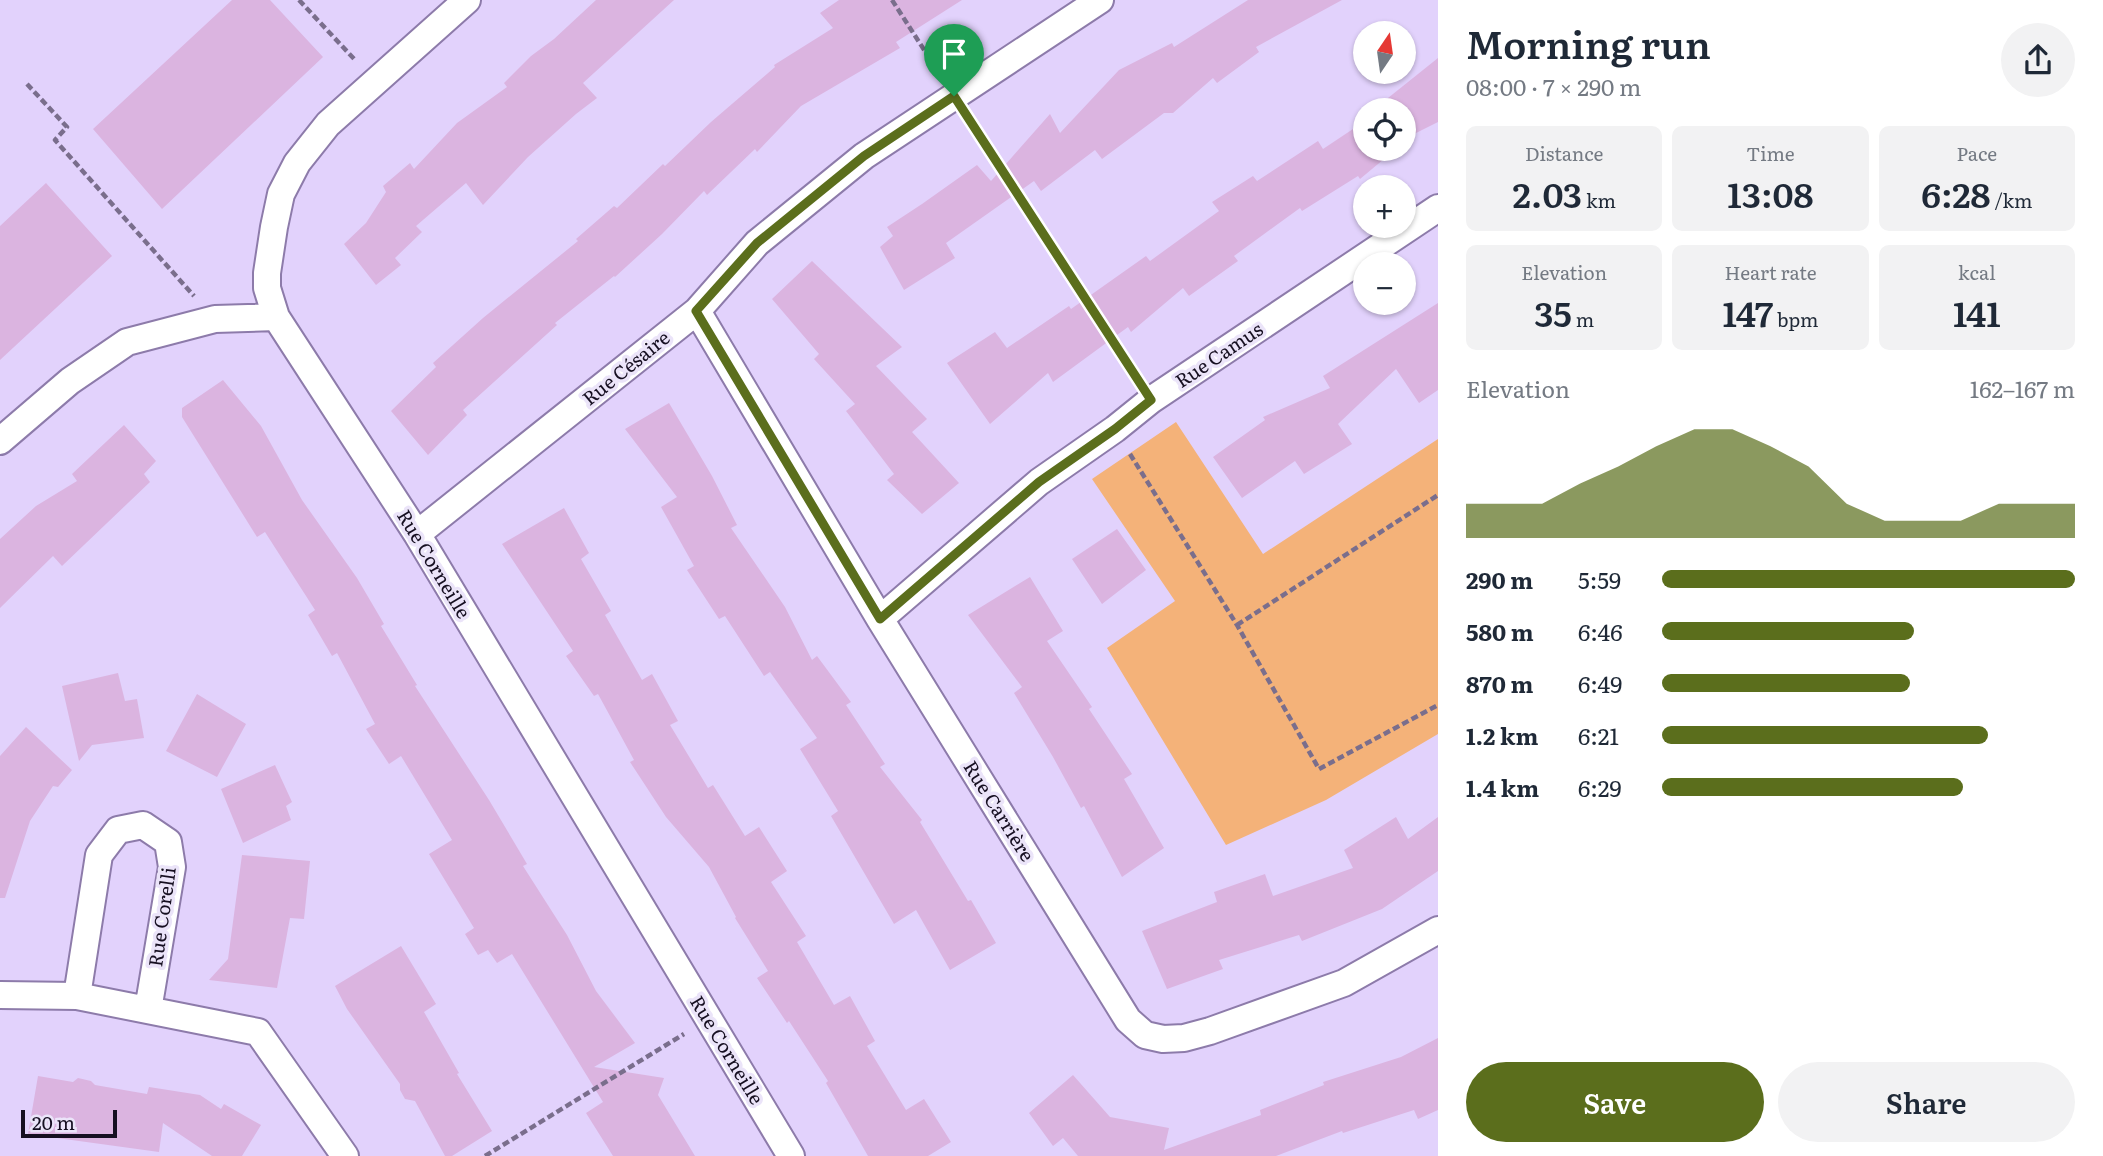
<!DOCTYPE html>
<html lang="en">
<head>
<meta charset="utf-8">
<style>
	:root { --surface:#fff; --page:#f2f2f3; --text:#1f2937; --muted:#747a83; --accent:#5b6e1c }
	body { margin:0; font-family:Literata,serif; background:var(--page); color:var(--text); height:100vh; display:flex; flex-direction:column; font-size:26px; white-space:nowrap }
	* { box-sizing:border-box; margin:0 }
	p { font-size:23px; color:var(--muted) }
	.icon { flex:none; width:38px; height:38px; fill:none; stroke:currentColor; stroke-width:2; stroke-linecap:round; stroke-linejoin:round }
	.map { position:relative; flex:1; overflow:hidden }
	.panel { display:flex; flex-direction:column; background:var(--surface); width:665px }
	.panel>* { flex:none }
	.needle { width:46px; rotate:13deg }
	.buttons { position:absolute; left:1353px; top:21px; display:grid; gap:14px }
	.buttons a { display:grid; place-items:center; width:63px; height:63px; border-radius:50%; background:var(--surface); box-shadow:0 2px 5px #0004; font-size:35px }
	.scale { position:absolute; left:21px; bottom:18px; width:96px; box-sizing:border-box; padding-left:7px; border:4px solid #160f21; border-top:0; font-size:19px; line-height:24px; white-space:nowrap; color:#160f21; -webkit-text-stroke:5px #ebe4f9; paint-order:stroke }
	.pin { position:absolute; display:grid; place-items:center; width:60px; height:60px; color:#fff; margin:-72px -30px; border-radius:50% 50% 50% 0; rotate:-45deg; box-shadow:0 0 7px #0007 }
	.pin .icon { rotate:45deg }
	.round { display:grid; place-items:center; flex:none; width:74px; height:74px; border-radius:37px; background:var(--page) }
	.summary { display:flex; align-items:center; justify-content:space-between; height:119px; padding:0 28px }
	h1 { font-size:38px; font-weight:600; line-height:52px }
	.stats { display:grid; grid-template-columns:repeat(3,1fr); gap:10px; height:119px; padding:7px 28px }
	.stats div { display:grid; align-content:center; border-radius:10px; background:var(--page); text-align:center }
	.stats b { font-size:35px; font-weight:600 }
	.stats small { font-size:19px; font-weight:400 }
	.stats p { font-size:19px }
	.chart { height:196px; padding:14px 28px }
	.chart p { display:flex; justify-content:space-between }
	.chart svg { width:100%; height:126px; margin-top:7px; fill:var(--accent); opacity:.7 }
	.button { display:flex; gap:14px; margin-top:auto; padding:14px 28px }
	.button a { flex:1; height:80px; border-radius:42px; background:var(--accent); color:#fff; font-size:28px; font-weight:600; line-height:80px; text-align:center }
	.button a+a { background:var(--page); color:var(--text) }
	ul { padding:0 28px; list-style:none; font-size:23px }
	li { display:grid; grid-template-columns:112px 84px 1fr; align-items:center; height:52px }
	li i { height:18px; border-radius:9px; background:var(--accent) }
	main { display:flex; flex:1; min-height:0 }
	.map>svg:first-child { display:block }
</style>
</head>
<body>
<main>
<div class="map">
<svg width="1438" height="1156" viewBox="0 0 1438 1156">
	<rect width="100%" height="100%" fill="#e2d2fc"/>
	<!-- green -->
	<path fill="#f4b279" d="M1176,422L1263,554L1438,439V734L1326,800L1226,845L1107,648L1175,601L1092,479Z"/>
	<!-- building -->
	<path fill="#dbb4e0" d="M232,0H270L323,57L162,209L93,129Z
		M596,0H674L583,83L597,98L576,114L528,157L483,205L466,183L416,226L422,232L395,258L401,265L376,285L344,244L366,223L386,192L383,186L410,163L414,169L457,123L507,87L504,83L531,56L554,39Z
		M839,0H962L896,42L900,48L801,106L757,152L755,149L707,195L704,191L662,234L615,277L614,276L555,323L557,325L463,410L467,415L428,455L391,411L436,367L433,363L483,318L578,241L576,239L614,206L617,208L663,164L665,166L711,122L775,67L774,65L833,28L820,13Z
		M1248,0H1342L1256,47L1259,52L1217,83L1213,78L1173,113H1164L1102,159L1095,150L1041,191L1034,181L946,243L955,258L904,290L880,247L893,236L887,227L922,204L977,165L991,181L1050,114L1060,133L1119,70L1172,43L1174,47Z
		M1438,58V122L1412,135L1404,142V110H1381L1391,103L1388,98Z
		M1365,121V149H1396L1360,179L1358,176L1302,211L1300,208L1234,256L1238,261L1189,296L1183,288L1131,332L1128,327L1053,382L1048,373L990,424L947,363L995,332L1007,348L1069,306L1071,309L1146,256L1150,261L1219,211L1212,202L1253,176L1257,181L1318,141L1323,149Z
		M46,183L112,256L0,360V226Z
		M812,261L902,347L876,366L927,419L912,432L959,483L922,514L887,480L894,474L846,411L855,404L814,359L819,354L772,299Z
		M1438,303V390L1419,403L1396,369L1338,424L1352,444L1304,474L1295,461L1242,498L1213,457L1265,420L1263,417L1330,388L1323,376Z
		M223,380L261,426L302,500L357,578L384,624L381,626L417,685L415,686L489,800L527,864L523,866L567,935L596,991L635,1043L594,1067L664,1078L658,1095L695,1156H613L586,1113L603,1102L512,954L497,963L488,950L478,955L465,934L474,928L429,854L452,840L401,756L389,764L366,729L375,724L337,653L332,656L308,615L315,610L265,532L257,537L182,417V408Z
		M669,403L712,476L737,525L731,528L785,607L812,660L817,656L851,702L846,705L885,764L880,767L922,820L920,822L968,901L971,900L996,943L950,970L916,910L894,924L831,816L838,811L800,749L817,738L770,672L764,676L725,616L719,619L687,570L694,566L661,507L677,497L625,429Z
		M124,425L156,461L144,474L150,482L62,566L53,556L0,608V539L36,506L77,481L72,474Z
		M564,508L589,553L581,559L611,611L605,615L642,680L652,674L678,721L670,725L708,788L713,785L745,836L759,827L787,871L771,882L806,936L797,942L834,1005L850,996L875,1041L867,1046L906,1110L924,1099L951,1142L928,1156H868L826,1083L828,1081L789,1021L787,1023L757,978L768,971L735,918L736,917L709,867L666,817L630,762L634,760L598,694L594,696L566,656L573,651L502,544Z
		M1117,529L1146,570L1102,604L1072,559Z
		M1030,577L1063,631L1047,641L1092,707L1089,709L1132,774L1124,779L1164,848L1122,877L1084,806L1081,808L1053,757L1014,693L1022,687L968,615Z
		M118,673L125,701L137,699L144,738L92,745L79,761L62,686Z
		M197,694L246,724L217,777L166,751Z
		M26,727L72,770L58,787L53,786L30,821L5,898H0V756Z
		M275,765L292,802L286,806L291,820L243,843L221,789Z
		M1396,817L1408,839L1438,817V871L1382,909L1302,941L1299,935L1219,960L1223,969L1167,989L1142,931L1217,902L1214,892L1265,874L1273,896L1353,868L1344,850Z
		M242,855L310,861L304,919L290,918L277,988L209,980L228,959Z
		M401,946L436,1004L424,1012L459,1073L457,1074L492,1131L452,1156H445L415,1101L405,1099L400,1090V1084L347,1009L335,986Z
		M1438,1038V1110L1418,1119L1414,1110L1343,1133L1342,1131L1276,1156H1078L1063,1138L1053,1146L1029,1113L1073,1075L1110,1117L1169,1128L1164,1150L1261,1115L1260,1110L1324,1085L1323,1082L1401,1057Z
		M38,1076L73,1082L78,1078L91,1081L95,1085L147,1094L149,1087L200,1095L221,1109L224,1104L261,1125L242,1156H212L163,1123L159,1152L28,1134Z"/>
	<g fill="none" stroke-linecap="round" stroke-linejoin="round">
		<defs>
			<path id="minor" d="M467,0L328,124L297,163L281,194L274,227L267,273V288L276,317L417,534L791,1156
				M697,311L880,619L1128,1020L1145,1035L1163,1039L1184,1038L1210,1031L1344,983L1438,930
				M0,441L70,381L127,342L215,319L276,317
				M417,534L697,311L757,243L864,156L1100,0
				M880,619L1039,482L1115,429L1151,400L1438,208
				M0,995L77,996L258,1032L345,1156
				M77,996L99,855L118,830L143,825L168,842L172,867L148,1010"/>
		</defs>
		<!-- minor casing -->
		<use href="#minor" stroke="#8d7baa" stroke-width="30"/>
		<!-- path -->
		<path stroke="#7a6e8c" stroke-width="4.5" stroke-dasharray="7 3.5" stroke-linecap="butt" d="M299,0L356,61
			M892,0L939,73
			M27,84L67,127L55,140L194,296
			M969,119L1135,376
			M1130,454L1237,625L1319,769L1438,705
			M1237,625L1438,495
			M485,1156L684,1034"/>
		<!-- minor -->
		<use href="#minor" stroke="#fff" stroke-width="26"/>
	</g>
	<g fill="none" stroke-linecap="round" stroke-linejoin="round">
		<defs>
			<path id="route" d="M954,96L1151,400L1115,429L1039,482L880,619L696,311L757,243L864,156Z"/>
		</defs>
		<!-- route casing -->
		<use href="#route" stroke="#fff" stroke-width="14"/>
		<!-- route -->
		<use href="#route" stroke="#5b6e1c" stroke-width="9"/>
	</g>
	<g text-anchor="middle" stroke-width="7" stroke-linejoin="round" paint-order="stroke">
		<!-- street labels -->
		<g font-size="19" fill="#160f21" stroke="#ebe4f9">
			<text transform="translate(1219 355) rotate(-34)" y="7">Rue Camus</text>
			<text transform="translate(626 368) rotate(-39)" y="7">Rue Césaire</text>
			<text transform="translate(434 564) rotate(59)" y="7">Rue Corneille</text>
			<text transform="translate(999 811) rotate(58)" y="7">Rue Carrière</text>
			<text transform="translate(162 917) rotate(-82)" y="7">Rue Corelli</text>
			<text transform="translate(727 1050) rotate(59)" y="7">Rue Corneille</text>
		</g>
	</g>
</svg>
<div class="buttons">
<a><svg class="needle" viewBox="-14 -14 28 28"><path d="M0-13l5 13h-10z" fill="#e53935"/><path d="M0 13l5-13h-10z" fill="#747a83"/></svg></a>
<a><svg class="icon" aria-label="locate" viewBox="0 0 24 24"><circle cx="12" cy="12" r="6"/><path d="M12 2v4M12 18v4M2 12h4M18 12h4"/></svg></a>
<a>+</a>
<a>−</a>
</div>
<div class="scale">20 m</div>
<div class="pin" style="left:954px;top:96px;background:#1e9e55"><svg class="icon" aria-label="arrive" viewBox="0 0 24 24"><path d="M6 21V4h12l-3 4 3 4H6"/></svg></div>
</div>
<section class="panel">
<div class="summary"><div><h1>Morning run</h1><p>08:00 · 7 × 290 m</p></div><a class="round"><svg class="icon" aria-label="share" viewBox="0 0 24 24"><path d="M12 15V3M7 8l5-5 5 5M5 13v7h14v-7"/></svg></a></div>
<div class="stats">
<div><p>Distance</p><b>2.03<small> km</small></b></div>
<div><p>Time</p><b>13:08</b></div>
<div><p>Pace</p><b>6:28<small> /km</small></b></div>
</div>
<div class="stats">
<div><p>Elevation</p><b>35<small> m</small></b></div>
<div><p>Heart rate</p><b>147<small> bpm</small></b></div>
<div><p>kcal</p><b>141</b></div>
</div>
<div class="chart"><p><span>Elevation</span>162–167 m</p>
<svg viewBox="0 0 160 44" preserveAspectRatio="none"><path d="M0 44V32L10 32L20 32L30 25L40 19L50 12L60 6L70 6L80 12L90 19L100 32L110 38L120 38L130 38L140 32L150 32L160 32V44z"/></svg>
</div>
<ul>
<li><b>290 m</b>5:59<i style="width:100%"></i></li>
<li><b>580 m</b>6:46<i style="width:61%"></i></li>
<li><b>870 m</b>6:49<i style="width:60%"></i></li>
<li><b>1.2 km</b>6:21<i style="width:79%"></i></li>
<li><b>1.4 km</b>6:29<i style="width:73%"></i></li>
</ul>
<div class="button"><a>Save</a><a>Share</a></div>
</section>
</main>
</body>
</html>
